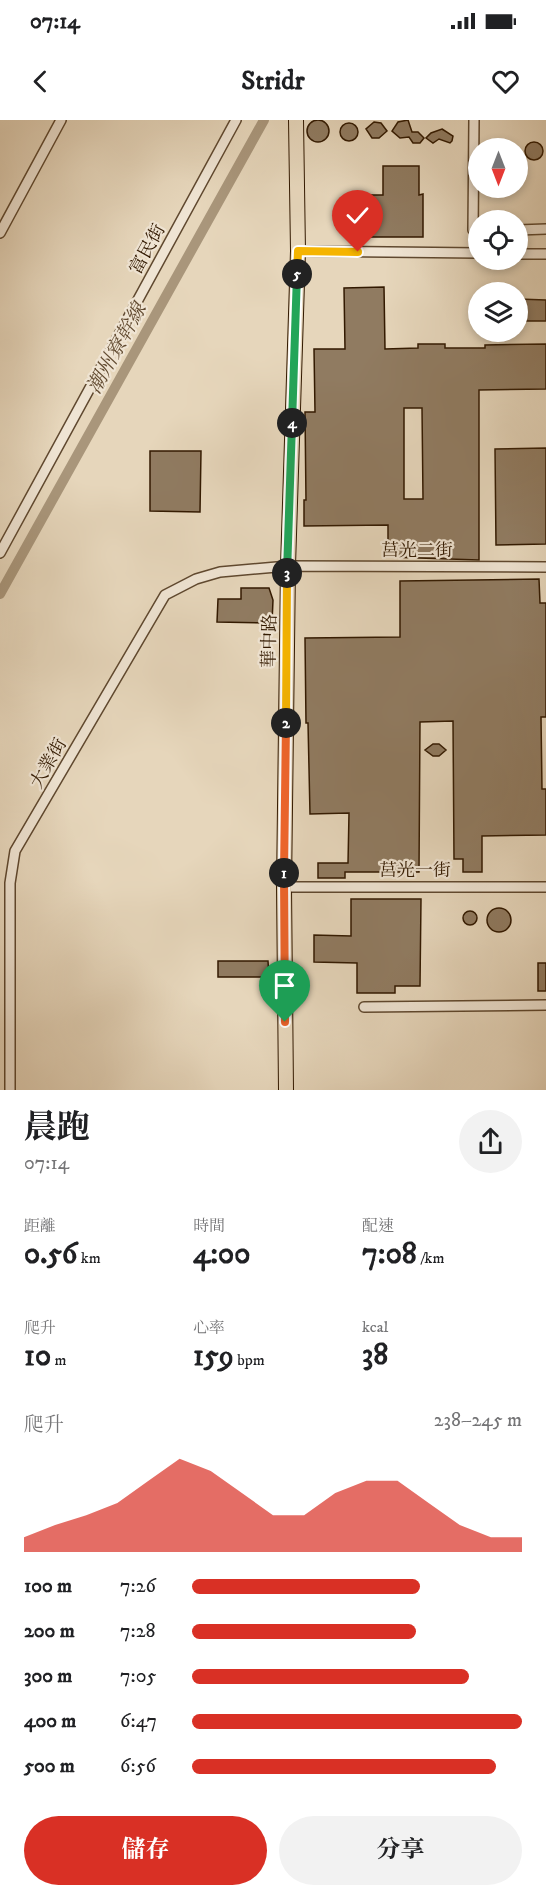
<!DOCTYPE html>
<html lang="zh-TW">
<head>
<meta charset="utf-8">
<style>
	:root { --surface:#fff; --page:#f2f2f2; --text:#202124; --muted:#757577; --accent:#d93025 }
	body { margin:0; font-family:"IM FELL DW Pica","Noto Serif TC",serif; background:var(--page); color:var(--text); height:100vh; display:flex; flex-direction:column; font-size:22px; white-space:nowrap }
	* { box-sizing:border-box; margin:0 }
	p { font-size:20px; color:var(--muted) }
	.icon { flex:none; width:33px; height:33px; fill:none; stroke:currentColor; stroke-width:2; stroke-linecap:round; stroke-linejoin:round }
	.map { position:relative; height:970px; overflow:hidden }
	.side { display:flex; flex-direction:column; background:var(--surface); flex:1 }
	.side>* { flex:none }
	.needle { width:39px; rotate:180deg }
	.controls { position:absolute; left:468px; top:18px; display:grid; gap:12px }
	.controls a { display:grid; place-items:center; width:60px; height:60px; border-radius:50%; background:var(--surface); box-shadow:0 3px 9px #0003; font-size:30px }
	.pin { position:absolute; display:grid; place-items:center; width:51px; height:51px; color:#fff; margin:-62px -26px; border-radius:50% 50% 50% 0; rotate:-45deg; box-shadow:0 0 6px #0007 }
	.pin .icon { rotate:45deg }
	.km { position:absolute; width:30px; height:30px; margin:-15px; border-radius:50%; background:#222; color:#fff; font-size:16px; line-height:30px; text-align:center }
	.round { display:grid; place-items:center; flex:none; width:63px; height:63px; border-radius:32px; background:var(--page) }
	.headline { display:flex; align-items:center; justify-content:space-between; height:102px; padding:0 24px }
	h1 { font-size:33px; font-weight:700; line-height:45px }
	.stats { display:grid; grid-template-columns:repeat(3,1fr); gap:9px; height:102px; padding:6px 24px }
	.stats div { display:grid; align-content:center }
	.stats b { font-size:30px; font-weight:700 }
	.stats small { font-size:16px; font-weight:400 }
	.stats p { font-size:16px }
	.chart { height:168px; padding:12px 24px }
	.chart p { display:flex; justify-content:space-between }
	.chart svg { width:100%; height:108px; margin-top:6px; fill:var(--accent); opacity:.7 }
	.primary-button { display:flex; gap:12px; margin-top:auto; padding:12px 24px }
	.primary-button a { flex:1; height:69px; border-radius:36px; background:var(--accent); color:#fff; font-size:24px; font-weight:700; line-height:69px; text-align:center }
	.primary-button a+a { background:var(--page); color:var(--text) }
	ul { padding:0 24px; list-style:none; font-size:20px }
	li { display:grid; grid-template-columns:96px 72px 1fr; align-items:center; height:45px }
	li i { height:15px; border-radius:8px; background:var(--accent) }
	.status { display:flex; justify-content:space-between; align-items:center; height:42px; padding:0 30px; background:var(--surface); direction:ltr }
	.status svg { height:16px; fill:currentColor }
	header { display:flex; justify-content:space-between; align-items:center; height:78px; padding:0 24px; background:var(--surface); font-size:27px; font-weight:700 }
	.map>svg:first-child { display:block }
</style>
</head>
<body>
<div class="status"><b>07:14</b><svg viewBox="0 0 49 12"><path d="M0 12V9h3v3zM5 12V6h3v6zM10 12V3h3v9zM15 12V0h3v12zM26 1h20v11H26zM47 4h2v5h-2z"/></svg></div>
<header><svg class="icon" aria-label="back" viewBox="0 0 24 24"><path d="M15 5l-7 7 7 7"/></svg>Stridr<svg class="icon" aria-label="heart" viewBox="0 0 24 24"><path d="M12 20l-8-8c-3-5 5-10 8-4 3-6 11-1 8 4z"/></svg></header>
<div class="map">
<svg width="546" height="970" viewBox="0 0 546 970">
	<rect width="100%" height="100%" fill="#e6d6bb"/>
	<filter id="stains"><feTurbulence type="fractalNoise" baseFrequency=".00333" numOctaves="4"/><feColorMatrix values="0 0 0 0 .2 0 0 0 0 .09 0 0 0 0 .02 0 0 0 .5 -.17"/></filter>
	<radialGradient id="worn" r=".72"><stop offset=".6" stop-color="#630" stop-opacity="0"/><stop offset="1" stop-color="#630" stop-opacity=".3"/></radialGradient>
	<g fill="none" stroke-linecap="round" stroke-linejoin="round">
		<!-- canal -->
		<path stroke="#a9967b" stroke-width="10" d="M0,474L264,0"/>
	</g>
	<!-- building -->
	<path fill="#907b61" stroke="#321900" stroke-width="1.5" fill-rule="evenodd" d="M408,0L412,12H418L424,18L420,23H413L409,17L400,18L392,11L398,2Z
		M307 11a11 11 0 1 1 22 0a11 11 0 1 1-22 0Z
		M374,2L381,3L387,11L379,18H372L366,9Z
		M340 12a9 9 0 1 1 18 0a9 9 0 1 1-18 0Z
		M442,9L453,16L452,21L450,23L439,19L433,23L426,18L431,13Z
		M525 31a9 9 0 1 1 18 0a9 9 0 1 1-18 0Z
		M383,46H419V75L423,74V117H369V75H383Z
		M384,167L385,229L418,228V224H445V228H485V225L546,224V269L479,270V440L388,437V405L304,406V380H306L305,292H315L314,229H345L344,168ZM404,288H422L423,379H404Z
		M518,179L546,180V201H518Z
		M546,328V424L496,425L495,329Z
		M150,331H201L200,392L150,391Z
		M539,459L540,483H546V597H541L542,669H546V715L482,716V752H463V739H454L453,601L420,602L419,752H345V758H318V743H348L349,693L310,694L308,603H306L305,518L400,517V461Z
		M241,468H269L273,480L272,503L217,502L218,479H241Z
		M433,624H439L446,630L439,636H433L425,630Z
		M351,779H421L420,866H395V873H357V843L314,842V815L351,816Z
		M487 800a12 12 0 1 1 24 0a12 12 0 1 1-24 0Z
		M463 798a7 7 0 1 1 14 0a7 7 0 1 1-14 0Z
		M218,841H268L269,857H218Z
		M538,843H546V871H538Z"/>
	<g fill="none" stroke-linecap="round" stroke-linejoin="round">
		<defs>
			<path id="minor" d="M474,0L473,110H478
				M518,110L546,109
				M0,113L61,0
				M298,131L478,133
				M518,134H546
				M0,433L236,0
				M284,767H546
				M364,887L546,885
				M10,970V763L15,731L165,475L196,459L220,452L288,446L546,447"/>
			<path id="primary" d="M286,970L284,767L288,446L298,131L296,0"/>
		</defs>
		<!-- minor casing -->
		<use href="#minor" stroke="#5f482f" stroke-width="12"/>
		<!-- primary casing -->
		<use href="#primary" stroke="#321900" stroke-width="16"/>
		<!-- minor -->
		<use href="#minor" stroke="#efe4d3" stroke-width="9"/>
		<!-- primary -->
		<use href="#primary" stroke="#e6d6bb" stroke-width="14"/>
	</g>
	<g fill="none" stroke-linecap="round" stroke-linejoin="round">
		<defs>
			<path id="split-1" d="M284,753L285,902"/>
			<path id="split-2" d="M284,753L286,603"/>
			<path id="split-3" d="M286,603L287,453"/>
			<path id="split-4" d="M287,453L292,303"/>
			<path id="split-5" d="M292,303L297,154"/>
			<path id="split-6" d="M297,154L298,131L358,132"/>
		</defs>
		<!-- split-1 casing -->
		<use href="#split-1" stroke="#fff" stroke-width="12"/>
		<!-- split-2 casing -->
		<use href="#split-2" stroke="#fff" stroke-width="12"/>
		<!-- split-3 casing -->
		<use href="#split-3" stroke="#fff" stroke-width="12"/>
		<!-- split-4 casing -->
		<use href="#split-4" stroke="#fff" stroke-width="12"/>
		<!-- split-5 casing -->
		<use href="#split-5" stroke="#fff" stroke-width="12"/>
		<!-- split-6 casing -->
		<use href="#split-6" stroke="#fff" stroke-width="12"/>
		<!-- split-1 -->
		<use href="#split-1" stroke="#f0652b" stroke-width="8"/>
		<!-- split-2 -->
		<use href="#split-2" stroke="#f0652b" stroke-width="8"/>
		<!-- split-3 -->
		<use href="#split-3" stroke="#f5b400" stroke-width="8"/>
		<!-- split-4 -->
		<use href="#split-4" stroke="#22a559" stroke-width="8"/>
		<!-- split-5 -->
		<use href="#split-5" stroke="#22a559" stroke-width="8"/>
		<!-- split-6 -->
		<use href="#split-6" stroke="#f5b400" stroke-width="8"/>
	</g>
	<g text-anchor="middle" stroke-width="4.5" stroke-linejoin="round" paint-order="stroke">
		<!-- street labels -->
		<g font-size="18" fill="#321900" stroke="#efe4d3">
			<text transform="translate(147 129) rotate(-61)" y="6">富民街</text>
			<text x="417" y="436">莒光二街</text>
			<text transform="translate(269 521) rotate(-89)" y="6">華中路</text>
			<text transform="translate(48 643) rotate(-60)" y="6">大業街</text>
			<text x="415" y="756">莒光一街</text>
		</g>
		<!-- water labels -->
		<g font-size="20" font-style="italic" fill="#624b31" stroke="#efe4d3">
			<text transform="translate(116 228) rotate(-61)" y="7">潮州寮幹線</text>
		</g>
	</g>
	<rect width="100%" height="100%" filter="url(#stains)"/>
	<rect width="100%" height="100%" fill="url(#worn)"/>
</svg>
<div class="controls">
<a><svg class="needle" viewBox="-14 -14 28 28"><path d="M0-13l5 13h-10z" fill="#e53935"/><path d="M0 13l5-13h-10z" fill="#757577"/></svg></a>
<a><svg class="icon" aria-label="locate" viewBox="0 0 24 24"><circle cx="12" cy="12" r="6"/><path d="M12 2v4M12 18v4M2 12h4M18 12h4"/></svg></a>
<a><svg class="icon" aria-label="layers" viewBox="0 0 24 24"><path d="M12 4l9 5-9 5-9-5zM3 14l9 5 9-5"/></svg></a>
</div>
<div class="pin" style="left:285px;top:902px;background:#1e9e55"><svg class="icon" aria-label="arrive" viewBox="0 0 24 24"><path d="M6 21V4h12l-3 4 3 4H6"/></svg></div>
<div class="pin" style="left:358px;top:132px;background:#d93025"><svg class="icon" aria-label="check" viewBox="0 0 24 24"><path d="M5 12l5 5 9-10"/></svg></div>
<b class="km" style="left:284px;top:753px">1</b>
<b class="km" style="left:286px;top:603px">2</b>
<b class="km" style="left:287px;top:453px">3</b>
<b class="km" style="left:292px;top:303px">4</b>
<b class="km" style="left:297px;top:154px">5</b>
</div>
<section class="side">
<div class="headline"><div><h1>晨跑</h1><p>07:14</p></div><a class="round"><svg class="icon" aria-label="share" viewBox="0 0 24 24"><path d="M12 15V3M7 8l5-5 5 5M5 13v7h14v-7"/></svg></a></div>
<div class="stats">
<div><p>距離</p><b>0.56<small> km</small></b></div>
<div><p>時間</p><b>4:00</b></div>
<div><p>配速</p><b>7:08<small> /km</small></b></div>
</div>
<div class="stats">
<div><p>爬升</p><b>10<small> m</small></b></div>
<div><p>心率</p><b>159<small> bpm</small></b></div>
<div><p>kcal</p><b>38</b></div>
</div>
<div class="chart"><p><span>爬升</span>238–245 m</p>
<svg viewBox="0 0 160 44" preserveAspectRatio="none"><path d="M0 44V38L10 33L20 29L30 24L40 15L50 6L60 11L70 20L80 29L90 29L100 20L110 15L120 15L130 24L140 33L150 38L160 38V44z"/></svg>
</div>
<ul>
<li><b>100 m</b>7:26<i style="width:69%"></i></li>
<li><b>200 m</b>7:28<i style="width:68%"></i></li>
<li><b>300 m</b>7:05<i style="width:84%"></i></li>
<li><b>400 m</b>6:47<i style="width:100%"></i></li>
<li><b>500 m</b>6:56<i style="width:92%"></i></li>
</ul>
<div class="primary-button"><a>儲存</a><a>分享</a></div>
</section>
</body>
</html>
